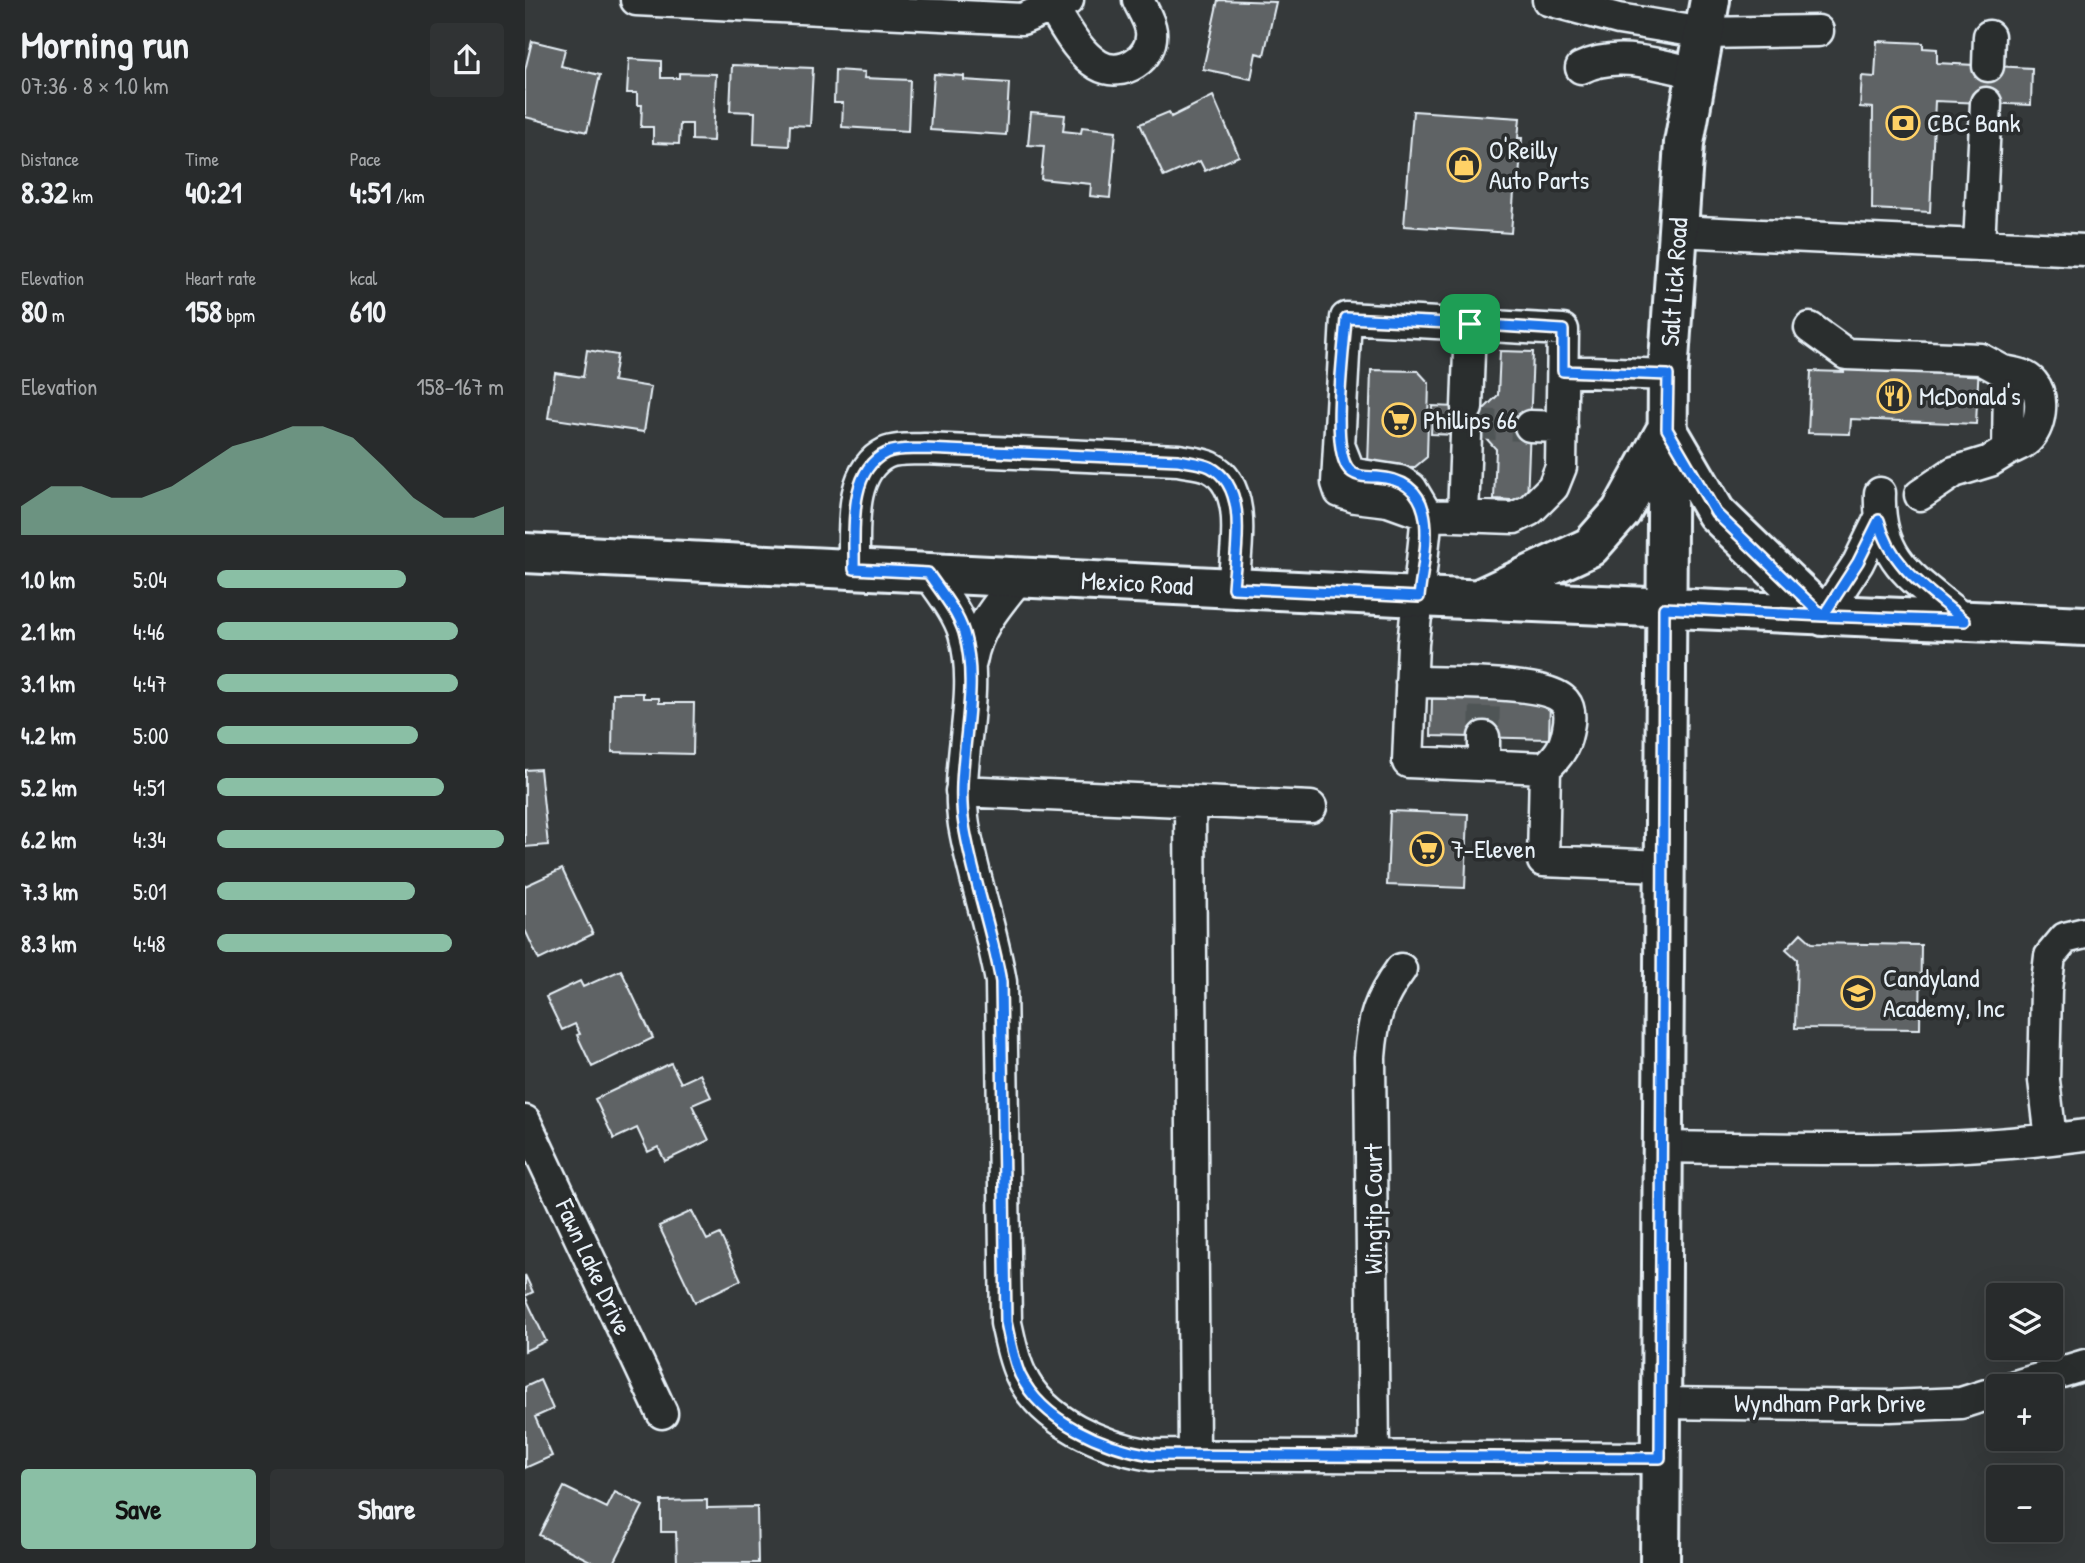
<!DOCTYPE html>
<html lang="en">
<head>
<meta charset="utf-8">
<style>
	:root { --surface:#282b2c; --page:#303334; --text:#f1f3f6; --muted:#a5a7a9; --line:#444748; --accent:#8abfa5 }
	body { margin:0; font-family:"Patrick Hand",sans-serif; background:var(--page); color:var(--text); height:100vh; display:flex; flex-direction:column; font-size:26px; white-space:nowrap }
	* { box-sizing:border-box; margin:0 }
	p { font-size:23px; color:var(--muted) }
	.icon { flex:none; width:38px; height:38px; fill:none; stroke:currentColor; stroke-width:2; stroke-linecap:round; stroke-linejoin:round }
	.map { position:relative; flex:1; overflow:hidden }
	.panel { display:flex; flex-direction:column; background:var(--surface); width:525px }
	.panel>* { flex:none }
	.controls { position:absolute; left:1461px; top:1283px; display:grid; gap:14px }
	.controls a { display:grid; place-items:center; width:77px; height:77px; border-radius:7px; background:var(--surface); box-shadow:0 7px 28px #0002,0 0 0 2px var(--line); font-size:35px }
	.pin { position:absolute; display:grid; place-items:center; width:60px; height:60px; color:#fff; margin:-30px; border-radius:14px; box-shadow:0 4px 10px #0006 }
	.round { display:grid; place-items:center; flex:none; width:74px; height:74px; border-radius:7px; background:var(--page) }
	.summary { display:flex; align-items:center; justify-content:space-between; height:119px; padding:0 21px }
	h1 { font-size:38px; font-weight:800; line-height:52px }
	.stats { display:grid; grid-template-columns:repeat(3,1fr); gap:10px; height:119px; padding:7px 21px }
	.stats div { display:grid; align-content:center }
	.stats b { font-size:30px; font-weight:800 }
	.stats small { font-size:19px; font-weight:400 }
	.stats p { font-size:19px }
	.chart { height:196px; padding:14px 21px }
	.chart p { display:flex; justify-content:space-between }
	.chart svg { width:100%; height:126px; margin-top:7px; fill:var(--accent); opacity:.7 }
	.cta { display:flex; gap:14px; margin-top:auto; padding:14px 21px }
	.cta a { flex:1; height:80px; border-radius:7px; background:var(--accent); color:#111; font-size:28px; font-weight:800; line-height:80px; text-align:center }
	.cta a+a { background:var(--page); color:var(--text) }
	ul { padding:0 21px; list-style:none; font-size:23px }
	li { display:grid; grid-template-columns:112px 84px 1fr; align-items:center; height:52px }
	li i { height:18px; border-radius:9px; background:var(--accent) }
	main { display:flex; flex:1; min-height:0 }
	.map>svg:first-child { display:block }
</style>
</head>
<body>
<main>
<section class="panel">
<div class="summary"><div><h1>Morning run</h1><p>07:36 · 8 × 1.0 km</p></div><a class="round"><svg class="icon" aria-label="share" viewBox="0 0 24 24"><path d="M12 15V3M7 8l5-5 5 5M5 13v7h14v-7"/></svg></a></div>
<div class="stats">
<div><p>Distance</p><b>8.32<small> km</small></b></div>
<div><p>Time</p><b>40:21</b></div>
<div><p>Pace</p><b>4:51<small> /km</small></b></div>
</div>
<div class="stats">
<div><p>Elevation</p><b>80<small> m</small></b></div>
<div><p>Heart rate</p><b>158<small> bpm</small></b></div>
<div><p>kcal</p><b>610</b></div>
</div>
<div class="chart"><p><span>Elevation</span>158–167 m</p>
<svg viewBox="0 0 160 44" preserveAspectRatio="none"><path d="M0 44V34L10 27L20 27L30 31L40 31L50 27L60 20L70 13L80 10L90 6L100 6L110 10L120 20L130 31L140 38L150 38L160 34V44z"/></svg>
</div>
<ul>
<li><b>1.0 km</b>5:04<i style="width:66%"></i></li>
<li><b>2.1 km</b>4:46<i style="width:84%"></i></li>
<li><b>3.1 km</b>4:47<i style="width:84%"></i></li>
<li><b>4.2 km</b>5:00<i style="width:70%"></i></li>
<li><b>5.2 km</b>4:51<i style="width:79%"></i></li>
<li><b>6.2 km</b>4:34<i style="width:100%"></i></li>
<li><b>7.3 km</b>5:01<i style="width:69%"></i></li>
<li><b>8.3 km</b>4:48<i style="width:82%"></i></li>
</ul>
<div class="cta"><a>Save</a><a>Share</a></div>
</section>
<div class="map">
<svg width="1560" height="1563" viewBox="0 0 1560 1563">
	<rect width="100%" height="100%" fill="#35393a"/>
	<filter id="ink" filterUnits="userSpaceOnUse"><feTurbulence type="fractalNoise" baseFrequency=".0143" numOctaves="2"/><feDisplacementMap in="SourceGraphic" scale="14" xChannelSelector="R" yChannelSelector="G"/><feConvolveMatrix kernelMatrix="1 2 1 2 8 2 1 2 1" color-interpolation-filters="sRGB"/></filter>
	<g filter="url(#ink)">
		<!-- building -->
		<path fill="#5f6365" stroke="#e8f1f8" stroke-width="2" d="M693,0L751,2L739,55L731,53L726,79L678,69Z
			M7,41L40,49L36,66L75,75L62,132L0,117V70Z
			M1352,41L1398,43V48L1412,49V63L1507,68L1506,105L1410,101L1405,212L1347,209L1348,108L1335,107L1337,76L1350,77Z
			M104,59L136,61V78H154V73L191,74L188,141L167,140V124H155L154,144L128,143V127H116L117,105H112V93H102Z
			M207,65L288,68L285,126L265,125L264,146L229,144L230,112L205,111Z
			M310,70L340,72L339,78L385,80L383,131L317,127L318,103H309Z
			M409,74L439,76V80L484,83L481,135L405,130Z
			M688,96L714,156L680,171L675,161L639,177L615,124L644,112L646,117Z
			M888,111L995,118L993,138H997L993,192H989L986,233L879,226Z
			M506,112L540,115L538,131L556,133L557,127L591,131L585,198L565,196L566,184L516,179L519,146L503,145Z
			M62,350L92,355L88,381L126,387L119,432L23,418L30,373L58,377Z
			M975,351L1008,352L1002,501L969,499L971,449L959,436L906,434L907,406L960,408L973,395Z
			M1319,357L1454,362L1451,424L1326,419L1325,434L1283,433L1286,371L1319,372Z
			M846,370L893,371L904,383L902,457L890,467L843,466Z
			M88,693H118V698H134V703H169L168,754L87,752Z
			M907,698L1025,701L1024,739L906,736Z
			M15,769L23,845L0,847V770Z
			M865,811L943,814L940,888L862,885Z
			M37,869L68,934L14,960L0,930V886Z
			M1276,933L1287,943L1396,945L1395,1029L1270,1028L1272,959L1261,949Z
			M96,970L128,1038L67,1067L52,1035L55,1034L50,1024L37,1030L21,997L55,981L58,987Z
			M146,1063L156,1083L175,1074L186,1097L167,1105L184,1140L140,1161L133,1147L123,1152L112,1128L89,1139L70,1099Z
			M167,1211L182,1240L195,1234L216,1280L170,1302L134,1226Z
			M0,1275L8,1292L0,1296L21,1341L0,1351Z
			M15,1380L28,1409L10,1417L27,1456L0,1468V1387Z
			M39,1487L82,1508L90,1492L118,1506L89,1563H69L14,1535Z
			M182,1500V1508L232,1507L233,1563H152L151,1532H136V1501Z"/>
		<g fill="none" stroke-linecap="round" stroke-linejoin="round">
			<!-- minor-tunnel -->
			<path stroke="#505556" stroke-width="30" stroke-dasharray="30 15" stroke-linecap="butt" d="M941,424L1005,426
				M959,737L960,699"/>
			<defs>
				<path id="minor" d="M111,0L497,19L543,0
					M1023,0L1094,19L1179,33L1293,31
					M528,8C540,27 553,53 573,65C597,79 629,58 626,31C625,21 617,9 613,0
					M1463,66L1464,36
					M1056,68C1092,50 1134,65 1172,73
					M1152,231L1560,250
					M1454,245L1461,103
					M821,318L1038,330L1036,467L1028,487L1005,510L989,518L902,515L863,501L830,497L815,492L812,483Z
					M1285,328L1321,354L1456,359L1478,371L1484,381L1483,450L1465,461L1429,472L1395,495
					M1038,371L1143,375
					M1478,371C1488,373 1501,374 1508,383C1520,397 1516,427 1502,440C1498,444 1489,447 1483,450
					M942,408L945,324
					M1005,426L1037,427
					M814,445L823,468L830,474L875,481L886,488L902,515L888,644L883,762L1020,768L1018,861L1138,866
					M1355,493C1352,563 1392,580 1440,621
					M938,516L941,435
					M329,569C330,533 322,472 361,453C372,448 388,450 400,449L653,460C663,462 677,463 685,467C725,487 710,553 708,588
					M403,573C416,592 432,611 439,633C457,695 429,763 439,825C448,877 467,929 476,982L481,1323C485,1340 488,1359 496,1375C518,1422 578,1447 626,1455L1135,1458
					M1298,616L1333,563L1354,520
					M446,662C452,627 473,604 494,578
					M886,682C915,683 1024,680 1040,702C1045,708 1045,715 1044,723C1041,745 1036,754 1020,768
					M959,765V737
					M436,791L786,807
					M665,802L669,1455
					M0,1121L137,1413
					M1526,1139L1519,1080L1521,990L1525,956L1540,938L1560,933
					M1137,1147C1277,1149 1421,1154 1560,1135
					M1490,1386L1560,1365
					M1135,1403L1365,1406L1436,1403L1474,1391
					M849,1456L845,1057C848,1018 853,1001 876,969"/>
				<path id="major" d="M1142,429L1191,513L1298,616
					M0,553L894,597L1560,626
					M958,597L1065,547L1096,512L1139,434
					M1135,1563L1143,375L1159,143L1185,0"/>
			</defs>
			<!-- minor casing -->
			<use href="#minor" stroke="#e8f1f8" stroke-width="35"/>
			<!-- major casing -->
			<use href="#major" stroke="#e8f1f8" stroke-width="44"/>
			<!-- minor -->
			<use href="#minor" stroke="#2a2d2e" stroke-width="30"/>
			<!-- major -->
			<use href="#major" stroke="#2a2d2e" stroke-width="38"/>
		</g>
	</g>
	<g fill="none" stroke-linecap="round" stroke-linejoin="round" filter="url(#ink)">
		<defs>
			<path id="route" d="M945,324L821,318C819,351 806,442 822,467C828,477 841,477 852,477C920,481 899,551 894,597L708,588C710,553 725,487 685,467C677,463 663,462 653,460L400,449C388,450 372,448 361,453C322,471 330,533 329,569L403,573C416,592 432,611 439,633C457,695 429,763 439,825C447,876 467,929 476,982L481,1322C485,1340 488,1359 495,1375C518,1422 578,1447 626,1455L1135,1458L1139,608L1298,616L1333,562L1354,520C1365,567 1405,591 1440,621L1298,616L1191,513L1142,429L1143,375L1038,371V330L945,324"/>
		</defs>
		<!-- route casing -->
		<use href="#route" stroke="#fff" stroke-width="14"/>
		<!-- route -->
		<use href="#route" stroke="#1a73e8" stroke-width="9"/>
	</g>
	<!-- icons -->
	<defs>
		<symbol id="bank-ring" viewBox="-11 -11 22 22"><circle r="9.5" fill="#2a2d2e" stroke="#ffd166" stroke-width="1.5"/><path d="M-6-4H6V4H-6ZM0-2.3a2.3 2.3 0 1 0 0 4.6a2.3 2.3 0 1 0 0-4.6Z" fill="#ffd166"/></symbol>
		<symbol id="shop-ring" viewBox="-11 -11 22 22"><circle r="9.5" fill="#2a2d2e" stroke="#ffd166" stroke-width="1.5"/><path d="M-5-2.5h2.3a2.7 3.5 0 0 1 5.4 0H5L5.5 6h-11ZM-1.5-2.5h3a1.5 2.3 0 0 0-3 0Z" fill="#ffd166"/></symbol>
		<symbol id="restaurant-ring" viewBox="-11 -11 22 22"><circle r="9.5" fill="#2a2d2e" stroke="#ffd166" stroke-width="1.5"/><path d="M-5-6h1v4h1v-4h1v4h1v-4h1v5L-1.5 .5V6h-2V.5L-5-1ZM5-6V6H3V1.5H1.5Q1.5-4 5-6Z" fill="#ffd166"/></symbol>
		<symbol id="supermarket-ring" viewBox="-11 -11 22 22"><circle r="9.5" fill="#2a2d2e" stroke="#ffd166" stroke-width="1.5"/><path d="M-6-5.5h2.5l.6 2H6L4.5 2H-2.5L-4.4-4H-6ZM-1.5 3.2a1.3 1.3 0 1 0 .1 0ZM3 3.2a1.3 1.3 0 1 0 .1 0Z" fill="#ffd166"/></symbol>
		<symbol id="school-ring" viewBox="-11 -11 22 22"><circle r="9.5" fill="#2a2d2e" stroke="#ffd166" stroke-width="1.5"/><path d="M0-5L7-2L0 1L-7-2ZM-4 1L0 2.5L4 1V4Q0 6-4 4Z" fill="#ffd166"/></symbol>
	</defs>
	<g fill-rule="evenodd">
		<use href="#bank-ring" x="1359" y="104" width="38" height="38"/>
		<use href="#shop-ring" x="920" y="146" width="38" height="38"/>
		<use href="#restaurant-ring" x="1350" y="377" width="38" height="38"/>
		<use href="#supermarket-ring" x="855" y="401" width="38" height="38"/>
		<use href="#supermarket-ring" x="883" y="830" width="38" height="38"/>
		<use href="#school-ring" x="1314" y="974" width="38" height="38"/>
	</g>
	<g text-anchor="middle" stroke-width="7" stroke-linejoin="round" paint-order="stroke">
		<!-- poi labels -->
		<g font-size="26" fill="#e8f1f8" stroke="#2a2d2e" text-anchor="start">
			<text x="1402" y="132">CBC Bank</text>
			<text x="964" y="159">O'Reilly<tspan x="964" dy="30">Auto Parts</tspan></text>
			<text x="1394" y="405">McDonald's</text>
			<text x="898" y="429">Phillips 66</text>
			<text x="926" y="858">7-Eleven</text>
			<text x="1358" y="987">Candyland<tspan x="1358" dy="30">Academy, Inc</tspan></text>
		</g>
		<!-- street labels -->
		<g font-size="26" fill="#e8f1f8" stroke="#2a2d2e">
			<text transform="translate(1149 282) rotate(-86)" y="9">Salt Lick Road</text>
			<text transform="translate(612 583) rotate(3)" y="9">Mexico Road</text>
			<text transform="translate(848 1209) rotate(-90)" y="9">Wingtip Court</text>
			<text transform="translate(69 1267) rotate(65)" y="9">Fawn Lake Drive</text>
			<text x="1305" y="1412">Wyndham Park Drive</text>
		</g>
	</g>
</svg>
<div class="controls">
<a><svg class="icon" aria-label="layers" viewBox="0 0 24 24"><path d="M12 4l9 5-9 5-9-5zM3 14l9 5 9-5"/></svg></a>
<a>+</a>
<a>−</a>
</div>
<div class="pin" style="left:945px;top:324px;background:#1e9e55"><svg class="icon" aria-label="arrive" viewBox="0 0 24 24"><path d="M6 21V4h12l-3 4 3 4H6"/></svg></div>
</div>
</main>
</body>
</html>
